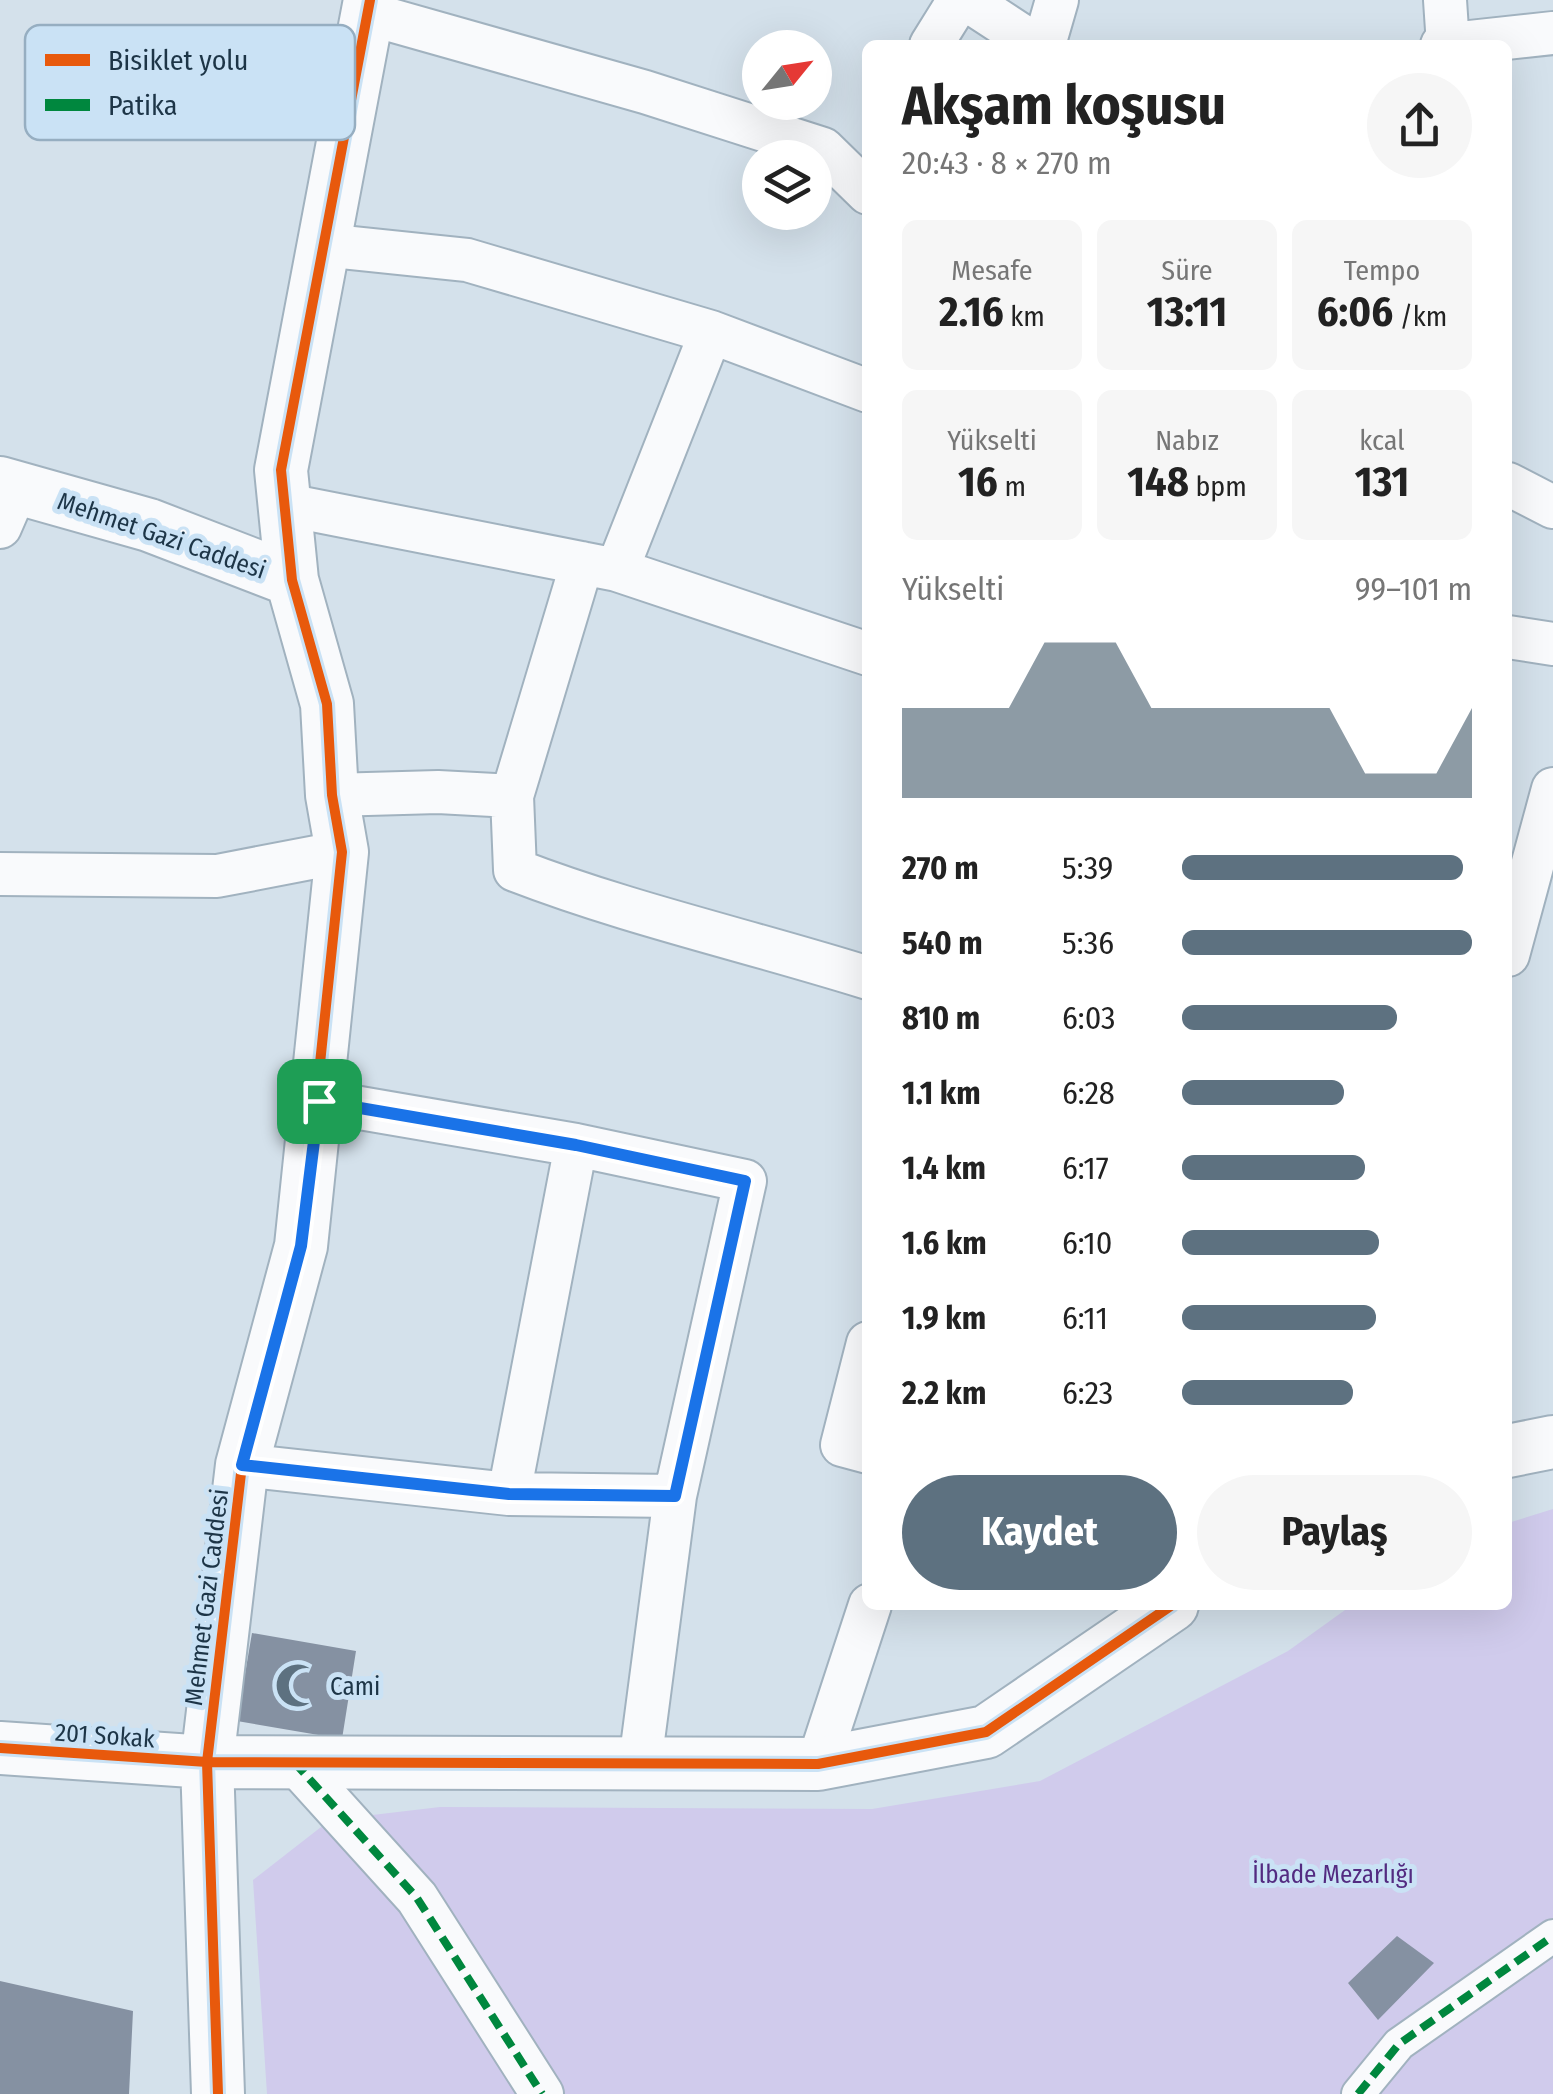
<!DOCTYPE html>
<html lang="tr">
<head>
<meta charset="utf-8">
<style>
	:root { --surface:#fff; --page:#f6f6f6; --text:#222; --muted:#767676; --accent:#5d7180 }
	body { margin:0; font-family:"Fira Sans Condensed",sans-serif; background:var(--page); color:var(--text); height:100vh; display:flex; flex-direction:column; font-size:38px; white-space:nowrap }
	* { box-sizing:border-box; margin:0 }
	p { font-size:32px; color:var(--muted) }
	.icon { flex:none; width:55px; height:55px; fill:none; stroke:currentColor; stroke-width:2; stroke-linecap:round; stroke-linejoin:round }
	.map { position:relative; flex:1; overflow:hidden }
	.details { position:absolute; left:862px; top:40px; width:650px; height:1570px; display:flex; flex-direction:column; background:var(--surface); border-radius:15px; box-shadow:0 10px 40px #0002 }
	.details>* { flex:none }
	.needle { width:65px; rotate:60deg }
	.tools { position:absolute; left:742px; top:30px; display:grid; gap:20px }
	.tools a { display:grid; place-items:center; width:90px; height:90px; border-radius:50%; background:var(--surface); box-shadow:0 10px 40px #0002; font-size:50px }
	.pin { position:absolute; display:grid; place-items:center; width:85px; height:85px; color:#fff; margin:-42px; border-radius:20px; box-shadow:0 5px 15px #0006 }
	.round { display:grid; place-items:center; flex:none; width:105px; height:105px; border-radius:52px; background:var(--page) }
	.headline { display:flex; align-items:center; justify-content:space-between; height:170px; padding:0 40px }
	h1 { font-size:55px; font-weight:700; line-height:75px }
	.figures { display:grid; grid-template-columns:repeat(3,1fr); gap:15px; height:170px; padding:10px 40px }
	.figures div { display:grid; align-content:center; border-radius:15px; background:var(--page); text-align:center }
	.figures b { font-size:42px; font-weight:700 }
	.figures small { font-size:28px; font-weight:400 }
	.figures p { font-size:28px }
	.chart { height:280px; padding:20px 40px }
	.chart p { display:flex; justify-content:space-between }
	.chart svg { width:100%; height:180px; margin-top:10px; fill:var(--accent); opacity:.7 }
	.button { display:flex; gap:20px; margin-top:auto; padding:20px 40px }
	.button a { flex:1; height:115px; border-radius:60px; background:var(--accent); color:#fff; font-size:40px; font-weight:700; line-height:115px; text-align:center }
	.button a+a { background:var(--page); color:var(--text) }
	ul { padding:0 40px; list-style:none; font-size:32px }
	li { display:grid; grid-template-columns:160px 120px 1fr; align-items:center; height:75px }
	li i { height:25px; border-radius:12px; background:var(--accent) }
	.map>svg:first-child { display:block }
</style>
</head>
<body>
<div class="map">
<svg width="1553" height="2094" viewBox="0 0 1553 2094">
	<rect width="100%" height="100%" fill="#d4e1eb"/>
	<!-- green -->
	<path fill="#d0cbec" d="M1553,1509V2094H267L253,1880L330,1820L440,1807L872,1809L1040,1781L1288,1651L1352,1605H1508V1523Z"/>
	<!-- building -->
	<path fill="#8591a2" d="M252,1633L356,1651L342,1739L237,1721Z
		M1397,1936L1434,1963L1378,2020L1348,1983Z
		M0,1981L133,2011L129,2094H0Z"/>
	<g fill="none" stroke-linecap="round" stroke-linejoin="round">
		<defs>
			<path id="pedestrian" d="M1358,2094L1399,2044L1553,1936"/>
			<path id="minor" d="M967,0L1036,45
				M1445,0L1448,45
				M366,13L645,92L823,149L868,193
				M931,45L959,0
				M1044,45L1057,0
				M1442,45L1553,33
				M323,245L467,260L711,332L868,391
				M1508,484L1553,507
				M287,505L617,570L868,654
				M0,527L17,488
				M617,570L711,332
				M1508,637L1553,644
				M332,795L438,792L512,796L515,870C629,914 750,941 868,978
				M512,796L582,563
				M0,874L217,876L342,852
				M1508,955L1553,789
				M319,1101L576,1145L745,1181L675,1496L640,1763
				M868,1343L842,1445L868,1452
				M242,1465L509,1494L675,1496
				M509,1494L576,1145
				M294,1762L417,1898L542,2094
				M818,1764L870,1605"/>
			<path id="tertiary" d="M0,483L149,525L292,580
				M1508,1451L1553,1442
				M0,1748L207,1762L818,1764L986,1732L1172,1605
				M218,2094L207,1762L242,1465L301,1246L342,852L332,795L327,704L292,580L281,470L370,0"/>
		</defs>
		<!-- pedestrian casing -->
		<use href="#pedestrian" stroke="#a1b2bf" stroke-width="36"/>
		<!-- minor casing -->
		<use href="#minor" stroke="#a1b2bf" stroke-width="46"/>
		<!-- tertiary casing -->
		<use href="#tertiary" stroke="#a1b2bf" stroke-width="56"/>
		<!-- pedestrian -->
		<use href="#pedestrian" stroke="#f9fafc" stroke-width="32"/>
		<!-- minor -->
		<use href="#minor" stroke="#f9fafc" stroke-width="42"/>
		<!-- tertiary -->
		<use href="#tertiary" stroke="#f9fafc" stroke-width="52"/>
		<!-- quiet -->
		<path stroke="#00873e" stroke-width="8" stroke-dasharray="15 8" stroke-linecap="butt" d="M294,1762L417,1898L542,2094
			M1358,2094L1399,2044L1553,1936"/>
		<defs>
			<path id="cycleway" d="M0,1748L207,1762L818,1764L986,1732L1172,1605
				M218,2094L207,1762L242,1465L301,1246L342,852L332,795L327,704L292,580L281,470L370,0"/>
		</defs>
		<!-- cycleway casing -->
		<use href="#cycleway" stroke="#cae2f5" stroke-width="16"/>
		<!-- cycleway -->
		<use href="#cycleway" stroke="#e8590c" stroke-width="10"/>
	</g>
	<g fill="none" stroke-linecap="round" stroke-linejoin="round">
		<defs>
			<path id="route" d="M319,1101L576,1145L745,1181L675,1496L509,1494L242,1465L301,1246Z"/>
		</defs>
		<!-- route casing -->
		<use href="#route" stroke="#fff" stroke-width="20"/>
		<!-- route -->
		<use href="#route" stroke="#1a73e8" stroke-width="12"/>
	</g>
	<!-- icons -->
	<defs>
		<symbol id="mosque-bare" viewBox="-9 -9 18 18"><path d="M3.5-4.9A6 6 0 1 0 3.5 4.9A5 5 0 1 1 3.5-4.9Z" fill="#5d7180" stroke="#cae2f5" stroke-width="2.5" paint-order="stroke"/></symbol>
	</defs>
	<g fill-rule="evenodd">
		<use href="#mosque-bare" x="266" y="1654" width="63" height="63"/>
	</g>
	<g text-anchor="middle" stroke-width="10" stroke-linejoin="round" paint-order="stroke">
		<!-- street labels -->
		<g font-size="25" fill="#1d3547" stroke="#cae2f5">
			<text transform="translate(162 535) rotate(19)" y="9">Mehmet Gazi Caddesi</text>
			<text transform="translate(206 1597) rotate(-83)" y="9">Mehmet Gazi Caddesi</text>
			<text transform="translate(105 1735) rotate(4)" y="9">201 Sokak</text>
		</g>
		<!-- poi labels -->
		<g font-size="25" fill="#1d3547" stroke="#cae2f5" text-anchor="start">
			<text x="330" y="1695">Cami</text>
		</g>
		<!-- park labels -->
		<g font-size="25" fill="#532b81" stroke="#cae2f5">
			<text x="1333" y="1883">İlbade Mezarlığı</text>
		</g>
	</g>
	<!-- legend -->
	<rect x="25" y="25" width="330" height="115" rx="15" fill="#cae2f5" stroke="#96aec1" stroke-width="2.5"/>
	<rect x="45" y="54" width="45" height="12" fill="#e8590c"/>
	<rect x="45" y="99" width="45" height="12" fill="#00873e"/>
	<g font-size="28" fill="#1d3547">
		<text x="108" y="70">Bisiklet yolu</text>
		<text x="108" y="115">Patika</text>
	</g>
</svg>
<div class="tools">
<a><svg class="needle" viewBox="-14 -14 28 28"><path d="M0-13l5 13h-10z" fill="#e53935"/><path d="M0 13l5-13h-10z" fill="#767676"/></svg></a>
<a><svg class="icon" aria-label="layers" viewBox="0 0 24 24"><path d="M12 4l9 5-9 5-9-5zM3 14l9 5 9-5"/></svg></a>
</div>
<div class="pin" style="left:319px;top:1101px;background:#1e9e55"><svg class="icon" aria-label="arrive" viewBox="0 0 24 24"><path d="M6 21V4h12l-3 4 3 4H6"/></svg></div>
<section class="details">
<div class="headline"><div><h1>Akşam koşusu</h1><p>20:43 · 8 × 270 m</p></div><a class="round"><svg class="icon" aria-label="share" viewBox="0 0 24 24"><path d="M12 15V3M7 8l5-5 5 5M5 13v7h14v-7"/></svg></a></div>
<div class="figures">
<div><p>Mesafe</p><b>2.16<small> km</small></b></div>
<div><p>Süre</p><b>13:11</b></div>
<div><p>Tempo</p><b>6:06<small> /km</small></b></div>
</div>
<div class="figures">
<div><p>Yükselti</p><b>16<small> m</small></b></div>
<div><p>Nabız</p><b>148<small> bpm</small></b></div>
<div><p>kcal</p><b>131</b></div>
</div>
<div class="chart"><p><span>Yükselti</span>99–101 m</p>
<svg viewBox="0 0 160 44" preserveAspectRatio="none"><path d="M0 44V22L10 22L20 22L30 22L40 6L50 6L60 6L70 22L80 22L90 22L100 22L110 22L120 22L130 38L140 38L150 38L160 22V44z"/></svg>
</div>
<ul>
<li><b>270 m</b>5:39<i style="width:97%"></i></li>
<li><b>540 m</b>5:36<i style="width:100%"></i></li>
<li><b>810 m</b>6:03<i style="width:74%"></i></li>
<li><b>1.1 km</b>6:28<i style="width:56%"></i></li>
<li><b>1.4 km</b>6:17<i style="width:63%"></i></li>
<li><b>1.6 km</b>6:10<i style="width:68%"></i></li>
<li><b>1.9 km</b>6:11<i style="width:67%"></i></li>
<li><b>2.2 km</b>6:23<i style="width:59%"></i></li>
</ul>
<div class="button"><a>Kaydet</a><a>Paylaş</a></div>
</section>
</div>
</body>
</html>
